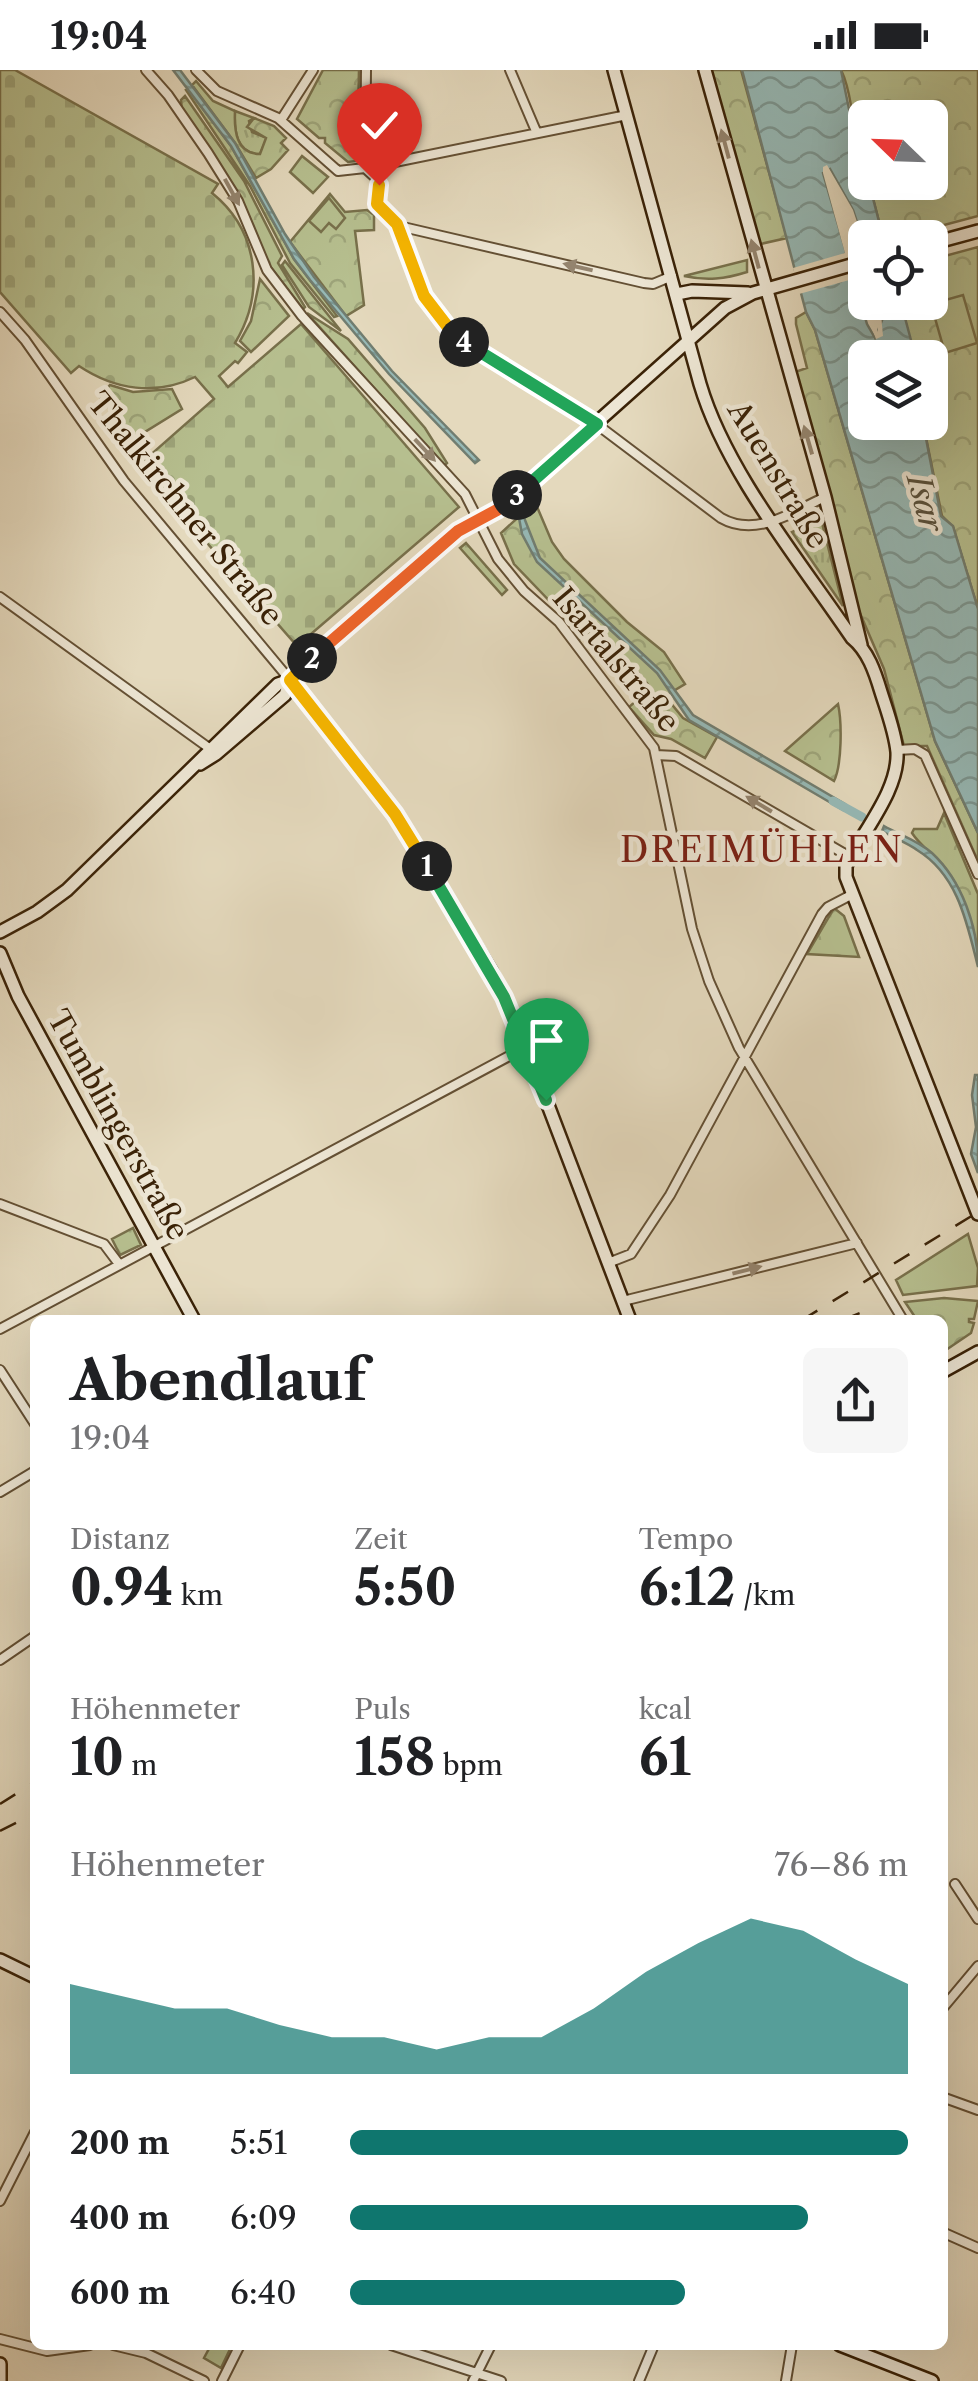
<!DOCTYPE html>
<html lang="de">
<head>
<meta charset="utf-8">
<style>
	:root { --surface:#fff; --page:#f6f6f6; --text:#202124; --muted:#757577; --accent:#0f766e }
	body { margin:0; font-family:"Libre Caslon Text",serif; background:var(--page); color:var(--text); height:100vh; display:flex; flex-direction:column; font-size:38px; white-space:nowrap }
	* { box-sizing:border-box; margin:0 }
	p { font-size:32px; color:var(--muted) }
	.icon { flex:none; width:55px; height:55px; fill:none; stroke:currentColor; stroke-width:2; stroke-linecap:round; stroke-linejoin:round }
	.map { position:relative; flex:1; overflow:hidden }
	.panel { position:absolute; left:30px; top:1245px; width:918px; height:1035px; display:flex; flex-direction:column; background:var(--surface); border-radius:15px; box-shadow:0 10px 40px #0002 }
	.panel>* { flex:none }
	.needle { width:65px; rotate:293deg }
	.controls { position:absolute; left:848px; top:30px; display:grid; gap:20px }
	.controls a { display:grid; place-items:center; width:100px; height:100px; border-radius:15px; background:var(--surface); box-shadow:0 10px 40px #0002; font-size:50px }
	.pin { position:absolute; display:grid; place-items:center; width:85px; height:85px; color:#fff; margin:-102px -42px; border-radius:50% 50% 50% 0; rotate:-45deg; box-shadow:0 0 10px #0007 }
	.pin .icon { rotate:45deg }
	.km { position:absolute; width:50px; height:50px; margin:-25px; border-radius:50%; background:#222; color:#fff; font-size:28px; line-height:50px; text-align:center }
	.round { display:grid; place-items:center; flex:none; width:105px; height:105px; border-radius:15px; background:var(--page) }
	.head { display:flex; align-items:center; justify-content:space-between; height:170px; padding:0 40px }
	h1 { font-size:55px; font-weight:800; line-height:75px }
	.figures { display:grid; grid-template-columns:repeat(3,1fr); gap:15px; height:170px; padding:10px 40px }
	.figures div { display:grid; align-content:center }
	.figures b { font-size:50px; font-weight:800 }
	.figures small { font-size:28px; font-weight:400 }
	.figures p { font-size:28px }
	.chart { height:280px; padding:20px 40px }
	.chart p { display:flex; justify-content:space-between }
	.chart svg { width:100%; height:180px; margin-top:10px; fill:var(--accent); opacity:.7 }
	ul { padding:0 40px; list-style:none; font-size:32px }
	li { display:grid; grid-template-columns:160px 120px 1fr; align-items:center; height:75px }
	li i { height:25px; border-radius:12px; background:var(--accent) }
	.status { display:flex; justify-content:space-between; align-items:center; height:70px; padding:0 50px; background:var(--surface); direction:ltr }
	.status svg { height:28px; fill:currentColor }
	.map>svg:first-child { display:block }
</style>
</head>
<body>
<div class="status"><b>19:04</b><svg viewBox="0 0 49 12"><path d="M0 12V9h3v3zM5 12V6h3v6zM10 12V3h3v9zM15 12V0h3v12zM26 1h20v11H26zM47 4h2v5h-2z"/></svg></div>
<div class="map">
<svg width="978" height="2311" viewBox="0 0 978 2311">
	<defs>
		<pattern id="grass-tufts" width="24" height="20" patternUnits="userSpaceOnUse" patternTransform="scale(2.5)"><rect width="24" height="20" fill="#b6bf8f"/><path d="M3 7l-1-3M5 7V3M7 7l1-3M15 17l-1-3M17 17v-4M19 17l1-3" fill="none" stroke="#9da47a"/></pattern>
		<pattern id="forest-crowns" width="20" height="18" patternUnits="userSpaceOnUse" patternTransform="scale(2.5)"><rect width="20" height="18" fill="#b6bf8f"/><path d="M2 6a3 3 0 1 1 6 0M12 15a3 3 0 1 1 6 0" fill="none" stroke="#9da47a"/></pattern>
		<pattern id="cemetery-stones" width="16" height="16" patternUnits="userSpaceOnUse" patternTransform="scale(2.5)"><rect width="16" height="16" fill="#b6bf8f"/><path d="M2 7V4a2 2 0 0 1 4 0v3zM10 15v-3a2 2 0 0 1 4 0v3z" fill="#9da47a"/></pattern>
		<pattern id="water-waves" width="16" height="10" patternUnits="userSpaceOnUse" patternTransform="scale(2.5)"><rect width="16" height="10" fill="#96b9b6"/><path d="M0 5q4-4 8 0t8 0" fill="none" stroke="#7b9692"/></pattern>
	</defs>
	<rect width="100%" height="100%" fill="#e4d9bd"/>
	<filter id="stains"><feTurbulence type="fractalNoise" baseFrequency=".002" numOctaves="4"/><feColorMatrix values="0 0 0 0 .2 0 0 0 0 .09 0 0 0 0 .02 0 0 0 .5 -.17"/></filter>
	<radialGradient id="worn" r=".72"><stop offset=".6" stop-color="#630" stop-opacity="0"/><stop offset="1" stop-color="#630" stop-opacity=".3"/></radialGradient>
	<!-- grass -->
	<path fill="url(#grass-tufts)" stroke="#78704b" stroke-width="2.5" d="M235,41L254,48L249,51L252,62L267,68L260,84C236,84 234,60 235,41Z
		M747,190V202C725,209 707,211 684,206Z
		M821,449L843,536L792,462Z"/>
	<!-- forest -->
	<path fill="url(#forest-crowns)" stroke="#78704b" stroke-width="2.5" d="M323,0H359L357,91L348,92L325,73V68H319L297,49Z
		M711,0H741L787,168L756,175Z
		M841,0H978V146L899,167H883L869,113L930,112V48H865V81C849,56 854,25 841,0Z
		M196,11L213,31L235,41C234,60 236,84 260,84L266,68L247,57L254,48L274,56L286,68L281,73L288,80L271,99L256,108L235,73L192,15Z
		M188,19L231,76L294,189L337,246L334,247L290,193L250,116L186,20Z
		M185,26L244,111L282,186L278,193L305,237L303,239L266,191L232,118L182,42L181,30Z
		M330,124L345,142L367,140L374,145V160L355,161L364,235L346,246L290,172Z
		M978,177V539L953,457L942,446L923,353L930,352V288L914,287L901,233L930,232V190Z
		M285,191L341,261L309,237L282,195Z
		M260,209L289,246L251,282L240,271L251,251Z
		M806,242L815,260L935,671L978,763V791L927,676H904L884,599L859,541L795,302L807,298L796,254V248Z
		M307,243L348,269L425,358L447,393L444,396Z
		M110,315L133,322L172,319L182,339L135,368L100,327Z
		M535,432L552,472L564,489L627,552L664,582L685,614L665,626L683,648L717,667L705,688L671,669L654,665L629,637L651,618L636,600L589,562L580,569L561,543L514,494L501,463Z
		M838,634C842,652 842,695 834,711L785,681Z
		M944,743L978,824V879C970,850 964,822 945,798C935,785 921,777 912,763L914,759H937Z
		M834,838L844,846L859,887L807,884Z
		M133,1158L141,1175L120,1185L112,1169Z
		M944,1228L978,1231L974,1249H969V1252L974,1253L971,1263L943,1282L942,1250H917L905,1232Z
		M211,2275H232L221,2298L204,2288Z"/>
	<!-- cemetery -->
	<path fill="url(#cemetery-stones)" stroke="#78704b" stroke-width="2.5" d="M0,0H15L218,114L212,123C258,160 266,222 235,273L247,282L238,293L235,291L219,306L228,317L301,254L459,437L297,576L139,395L214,329L195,307C156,326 115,320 79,296L71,303L0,222Z
		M466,473L507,520L502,525L460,478Z"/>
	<!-- garden -->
	<path fill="#b6bf8f" stroke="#78704b" stroke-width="2.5" d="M302,86L328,107L313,123L290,102Z
		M329,128L345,148L336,159L329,153L321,162L309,151Z
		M963,225L977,273L945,283L931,234Z
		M968,1164L978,1198L977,1216L903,1225L896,1210Z"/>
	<!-- water -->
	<path fill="url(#water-waves)" stroke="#717d70" stroke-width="2.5" d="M173,0H180L235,73L285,164L314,207L392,301L479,390L475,393L389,304L310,210L294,189L231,76Z
		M742,0H841L849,39L859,72L865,81V112L869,113L883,167L865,168V176L853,140L830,99L823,103L867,254L875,268L883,248L880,233H901L915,285L914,287L865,288V352L923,353L941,446L953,456L978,539V763L935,671L815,260L806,242Z
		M523,445L540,488L660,600L693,645L845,734L843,740L689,650L657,603L537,492L522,464L519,448Z
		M884,756C900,765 919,771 932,783C962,811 978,857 978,897C967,853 958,805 917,780C906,772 893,768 882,761Z
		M975,1005H978V1103L971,1084L976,1057L972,1025Z"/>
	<!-- pier -->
	<path fill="#e4d9bd" d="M827,95L853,140L865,176V181L831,111L865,232L878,262L875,232L880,233L883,266L876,269L853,209L799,224L793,198L845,183L823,103V97Z"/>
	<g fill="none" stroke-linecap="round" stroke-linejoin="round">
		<!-- canal -->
		<path stroke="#96b9b6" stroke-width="9" d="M833,731L862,747"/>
		<defs>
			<path id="street" d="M146,0L168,25L208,83L238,131L267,200L302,246L465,424L498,489L524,521L559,552L654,678L692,859L709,911L739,978L903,1250
				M196,0L217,21L278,48L338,101L365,98
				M510,0L536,61
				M281,50L313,0
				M365,98L377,109L378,135L403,157L644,213L653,214L672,206
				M365,98L366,0
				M373,102L385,94L627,45
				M397,153L424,226L454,265L587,347L721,448C756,468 793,442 825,427
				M0,242L25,270L124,411L290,610
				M0,527L209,678
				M897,680L915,679L925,685L978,804
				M656,685L676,686L850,787
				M0,1134L104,1174L119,1194
				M608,1193L631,1184L670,1125L822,844L828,837L851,825
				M623,1231L857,1173
				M0,1259L526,977
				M0,1300L35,1354
				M0,1422L35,1401
				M0,1590L35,1566
				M955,1814L978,1849
				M942,1939L978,1896
				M942,2027L978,2040
				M0,2131L35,2062
				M942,2162L978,2178
				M0,2269L47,2281L90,2275
				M113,2275L146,2283L204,2311
				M391,2275L501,2311
				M222,2311L240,2275
				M473,2311L491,2275
				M639,2311L654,2275
				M786,2311L792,2275"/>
			<path id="secondary" d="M614,0L700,314C726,402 800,491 852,568C868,581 875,602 881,622C887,641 895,662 897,682C899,721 862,762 846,796V807L978,1144
				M705,0L825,427L861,575
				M930,174L978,161
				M677,224L692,221L748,223
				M290,610L395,744L491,901L519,959L630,1250
				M200,694L216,684L285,625L290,610
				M0,862L37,842L67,820L278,614L290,610L340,562L458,461L497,440L520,421L725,238L753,223L865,191
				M0,883L18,926L194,1250
				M942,1302L978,1282
				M0,1890L35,1907
				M840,2275L932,2311
				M0,2294V2311"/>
		</defs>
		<!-- street casing -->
		<use href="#street" stroke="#645034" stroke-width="12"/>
		<!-- secondary casing -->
		<use href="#secondary" stroke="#3a2207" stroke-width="16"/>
		<!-- street -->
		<use href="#street" stroke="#ede6d4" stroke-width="8"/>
		<!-- secondary -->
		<use href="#secondary" stroke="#ede6d4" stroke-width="11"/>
		<!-- rail -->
		<path stroke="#3a2207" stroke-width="2.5" stroke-dasharray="18 18" stroke-linecap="butt" d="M802,1250L978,1142
			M843,1250L874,1237
			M0,1734L35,1712
			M0,1761L35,1743"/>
	</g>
	<!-- one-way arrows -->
	<defs><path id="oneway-solid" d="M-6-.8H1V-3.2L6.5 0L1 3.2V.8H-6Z" transform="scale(2.5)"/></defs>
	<g fill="#94846e">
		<use href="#oneway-solid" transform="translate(725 74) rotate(-105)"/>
		<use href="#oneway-solid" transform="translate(232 122) rotate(61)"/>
		<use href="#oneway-solid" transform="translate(755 184) rotate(-105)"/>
		<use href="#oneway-solid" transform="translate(578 197) rotate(-167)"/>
		<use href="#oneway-solid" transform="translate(808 370) rotate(-106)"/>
		<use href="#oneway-solid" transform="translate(425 380) rotate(47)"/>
		<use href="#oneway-solid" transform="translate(759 734) rotate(-149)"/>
		<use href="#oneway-solid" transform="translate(747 1200) rotate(-14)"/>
	</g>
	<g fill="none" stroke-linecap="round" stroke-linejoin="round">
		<defs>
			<path id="split-1" d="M427,796L504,927L546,1030"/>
			<path id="split-2" d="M312,588L290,610L395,744L427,796"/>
			<path id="split-3" d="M312,588L458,461L497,440L517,425"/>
			<path id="split-4" d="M464,272L597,354L517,425"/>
			<path id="split-5" d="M379,115L377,134L397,154L424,226L454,265L464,272"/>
		</defs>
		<!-- split-1 casing -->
		<use href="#split-1" stroke="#fff" stroke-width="20"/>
		<!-- split-2 casing -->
		<use href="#split-2" stroke="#fff" stroke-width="20"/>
		<!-- split-3 casing -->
		<use href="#split-3" stroke="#fff" stroke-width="20"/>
		<!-- split-4 casing -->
		<use href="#split-4" stroke="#fff" stroke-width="20"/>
		<!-- split-5 casing -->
		<use href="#split-5" stroke="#fff" stroke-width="20"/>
		<!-- split-1 -->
		<use href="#split-1" stroke="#22a559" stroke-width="12"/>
		<!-- split-2 -->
		<use href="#split-2" stroke="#f5b400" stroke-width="12"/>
		<!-- split-3 -->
		<use href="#split-3" stroke="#f0652b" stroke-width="12"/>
		<!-- split-4 -->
		<use href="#split-4" stroke="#22a559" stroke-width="12"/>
		<!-- split-5 -->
		<use href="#split-5" stroke="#f5b400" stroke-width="12"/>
	</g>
	<g text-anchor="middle" stroke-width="9" stroke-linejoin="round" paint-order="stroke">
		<!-- street labels -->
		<g font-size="30" fill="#3a2207" stroke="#ede6d4">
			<text transform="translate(778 405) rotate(59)" y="10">Auenstraße</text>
			<text transform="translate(185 439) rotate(51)" y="10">Thalkirchner Straße</text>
			<text transform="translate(616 590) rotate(50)" y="10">Isartalstraße</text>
			<text transform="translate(118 1055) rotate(61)" y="10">Tumblingerstraße</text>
		</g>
		<!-- water labels -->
		<g font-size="32" font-style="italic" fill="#564f3c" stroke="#ede6d4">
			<text transform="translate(925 433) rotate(75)" y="11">Isar</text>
		</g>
		<!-- quarter labels -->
		<g font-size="35" letter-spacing="2.5" fill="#7a1f14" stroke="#ede6d4">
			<text x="762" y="792">DREIMÜHLEN</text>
		</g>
	</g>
	<rect width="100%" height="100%" filter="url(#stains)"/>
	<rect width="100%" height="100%" fill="url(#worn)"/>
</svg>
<div class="controls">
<a><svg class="needle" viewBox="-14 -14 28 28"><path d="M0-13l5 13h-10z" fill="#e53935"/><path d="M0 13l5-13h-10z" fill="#757577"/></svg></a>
<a><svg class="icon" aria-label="locate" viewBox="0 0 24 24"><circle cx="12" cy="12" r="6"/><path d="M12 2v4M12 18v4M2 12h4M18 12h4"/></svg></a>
<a><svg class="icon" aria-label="layers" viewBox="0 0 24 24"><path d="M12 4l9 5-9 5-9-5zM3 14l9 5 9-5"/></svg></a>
</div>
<div class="pin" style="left:546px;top:1030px;background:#1e9e55"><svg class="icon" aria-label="arrive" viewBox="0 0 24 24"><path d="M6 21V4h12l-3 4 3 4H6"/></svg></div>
<div class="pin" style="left:379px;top:115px;background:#d93025"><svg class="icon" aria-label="check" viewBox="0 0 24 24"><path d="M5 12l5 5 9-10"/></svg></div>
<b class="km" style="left:427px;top:796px">1</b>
<b class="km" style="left:312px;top:588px">2</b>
<b class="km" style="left:517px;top:425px">3</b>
<b class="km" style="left:464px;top:272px">4</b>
<section class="panel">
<div class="head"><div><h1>Abendlauf</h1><p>19:04</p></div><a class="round"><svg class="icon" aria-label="share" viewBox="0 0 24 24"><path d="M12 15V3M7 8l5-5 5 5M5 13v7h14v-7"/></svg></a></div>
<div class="figures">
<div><p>Distanz</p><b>0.94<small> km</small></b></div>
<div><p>Zeit</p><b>5:50</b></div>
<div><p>Tempo</p><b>6:12<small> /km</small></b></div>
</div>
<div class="figures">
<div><p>Höhenmeter</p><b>10<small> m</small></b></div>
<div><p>Puls</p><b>158<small> bpm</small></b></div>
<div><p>kcal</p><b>61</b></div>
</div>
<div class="chart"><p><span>Höhenmeter</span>76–86 m</p>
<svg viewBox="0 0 160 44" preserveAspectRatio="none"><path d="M0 44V22L10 25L20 28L30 28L40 32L50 35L60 35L70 38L80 35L90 35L100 28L110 19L120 12L130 6L140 9L150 16L160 22V44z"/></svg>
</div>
<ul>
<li><b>200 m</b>5:51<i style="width:100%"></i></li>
<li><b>400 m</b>6:09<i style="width:82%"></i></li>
<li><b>600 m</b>6:40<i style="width:60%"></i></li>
</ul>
</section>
</div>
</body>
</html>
